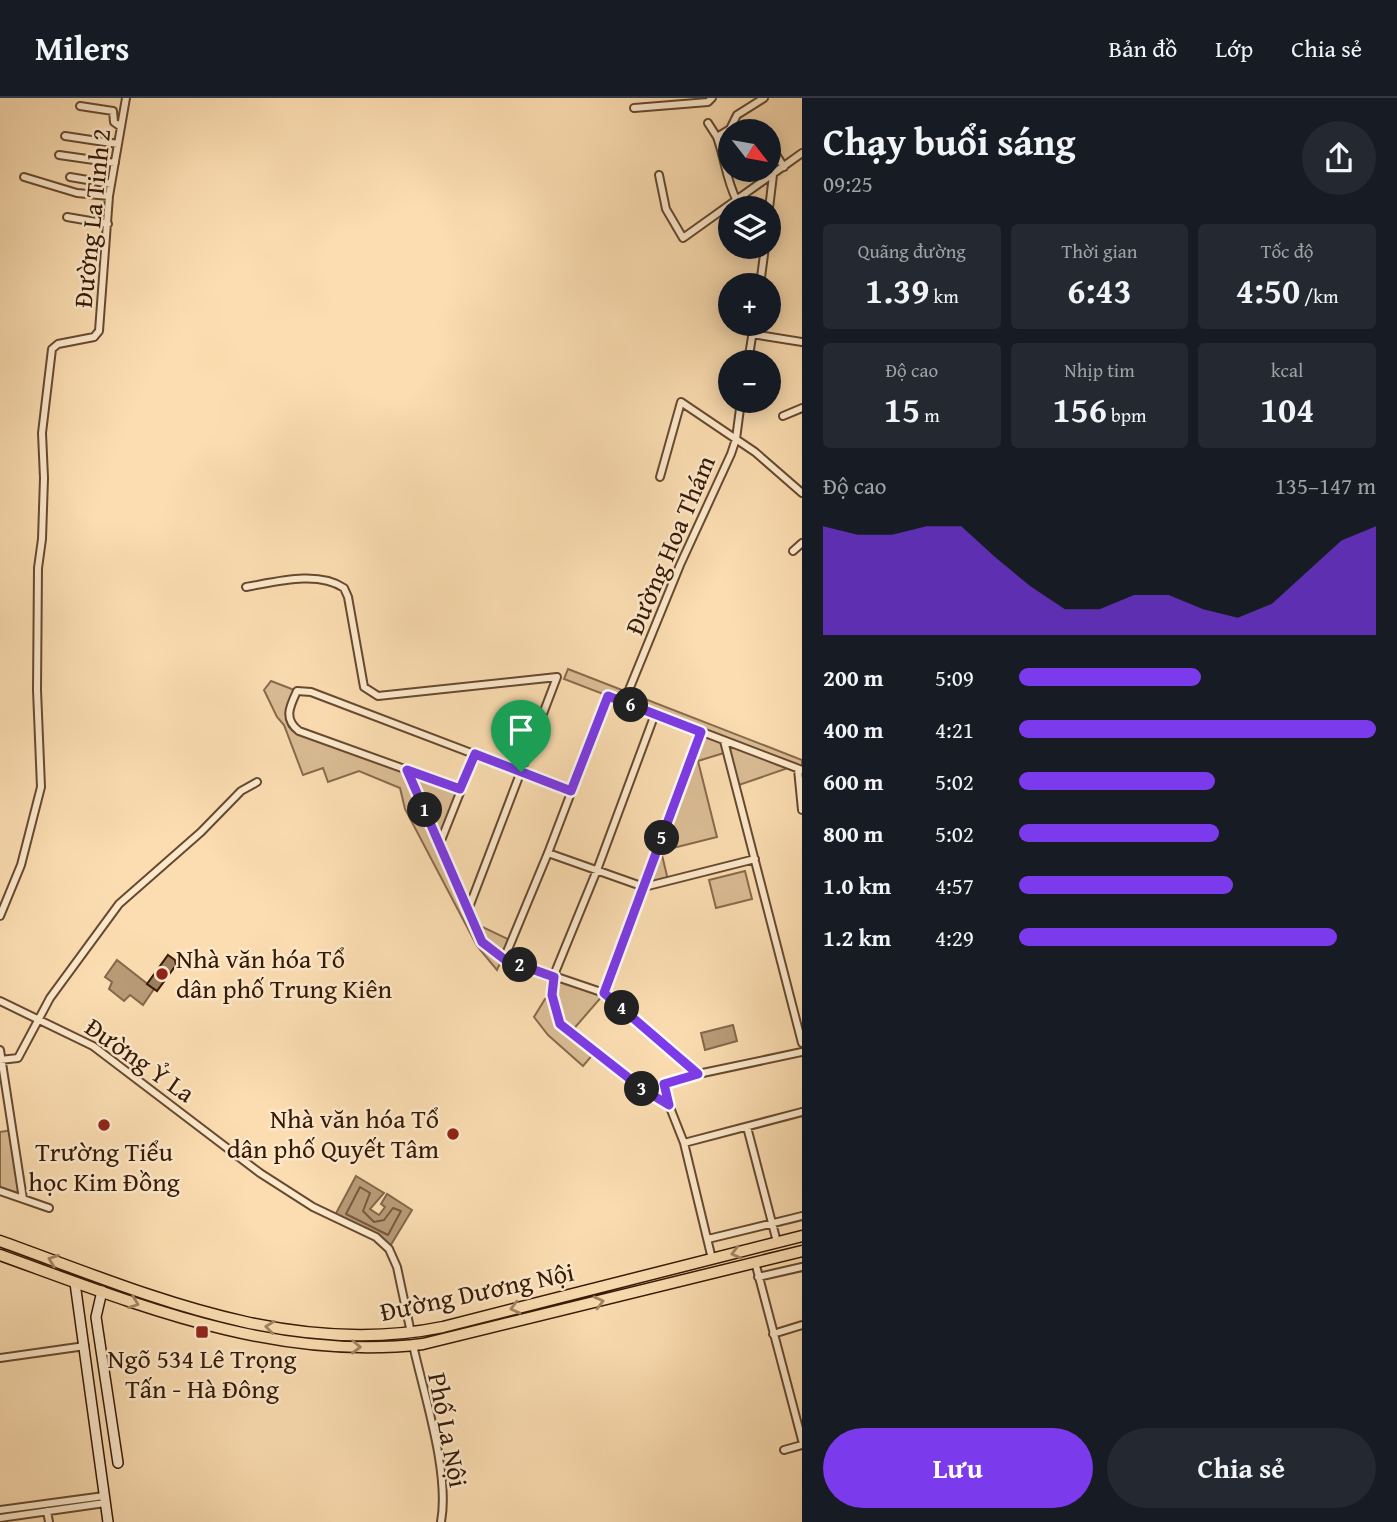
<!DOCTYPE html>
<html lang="vi">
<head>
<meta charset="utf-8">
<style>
	:root { --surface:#171b24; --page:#242831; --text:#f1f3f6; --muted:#9ea1a6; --line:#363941; --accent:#7c3aed }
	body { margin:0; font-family:"Gentium Book Plus",serif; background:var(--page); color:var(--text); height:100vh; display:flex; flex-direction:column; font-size:26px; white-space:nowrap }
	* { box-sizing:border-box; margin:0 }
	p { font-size:23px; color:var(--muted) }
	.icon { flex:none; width:38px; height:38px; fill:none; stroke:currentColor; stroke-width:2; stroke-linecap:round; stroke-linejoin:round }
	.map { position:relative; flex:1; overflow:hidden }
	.drawer { display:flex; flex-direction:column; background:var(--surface); width:595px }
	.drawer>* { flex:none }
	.needle { width:46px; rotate:121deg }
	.controls { position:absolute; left:718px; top:21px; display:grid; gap:14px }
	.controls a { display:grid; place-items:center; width:63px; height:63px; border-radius:50%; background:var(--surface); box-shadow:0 4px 18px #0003; font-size:35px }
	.pin { position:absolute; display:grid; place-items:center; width:60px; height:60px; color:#fff; margin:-72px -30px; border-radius:50% 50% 50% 0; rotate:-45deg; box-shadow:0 0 7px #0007 }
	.pin .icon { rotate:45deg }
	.km { position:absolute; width:35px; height:35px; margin:-18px; border-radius:50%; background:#222; color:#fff; font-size:19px; line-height:35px; text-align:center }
	.round { display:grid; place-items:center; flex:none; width:74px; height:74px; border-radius:37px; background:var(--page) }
	.headline { display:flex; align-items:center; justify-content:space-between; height:119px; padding:0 21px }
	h1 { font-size:38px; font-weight:600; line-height:52px }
	.figures { display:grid; grid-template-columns:repeat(3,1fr); gap:10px; height:119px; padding:7px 21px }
	.figures div { display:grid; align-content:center; border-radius:7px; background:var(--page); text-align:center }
	.figures b { font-size:35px; font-weight:600 }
	.figures small { font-size:19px; font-weight:400 }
	.figures p { font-size:19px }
	.chart { height:196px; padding:14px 21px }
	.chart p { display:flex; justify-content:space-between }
	.chart svg { width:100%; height:126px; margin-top:7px; fill:var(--accent); opacity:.7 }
	.cta { display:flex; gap:14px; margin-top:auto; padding:14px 21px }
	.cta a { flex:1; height:80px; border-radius:42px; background:var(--accent); color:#fff; font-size:28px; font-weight:600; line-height:80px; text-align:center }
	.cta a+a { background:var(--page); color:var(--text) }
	ul { padding:0 21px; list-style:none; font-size:23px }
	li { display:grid; grid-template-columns:112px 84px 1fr; align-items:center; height:52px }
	li i { height:18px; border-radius:9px; background:var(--accent) }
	header { display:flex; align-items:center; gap:42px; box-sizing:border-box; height:98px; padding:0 35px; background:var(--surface); border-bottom:2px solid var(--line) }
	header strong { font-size:33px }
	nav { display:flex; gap:38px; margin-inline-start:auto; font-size:24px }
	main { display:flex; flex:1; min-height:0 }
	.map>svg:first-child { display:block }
</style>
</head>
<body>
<header>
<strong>Milers</strong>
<nav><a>Bản đồ</a><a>Lớp</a><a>Chia sẻ</a></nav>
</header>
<main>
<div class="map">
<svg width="802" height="1424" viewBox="0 0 802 1424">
	<rect width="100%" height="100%" fill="#fbddb1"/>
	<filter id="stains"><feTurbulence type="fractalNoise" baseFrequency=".00286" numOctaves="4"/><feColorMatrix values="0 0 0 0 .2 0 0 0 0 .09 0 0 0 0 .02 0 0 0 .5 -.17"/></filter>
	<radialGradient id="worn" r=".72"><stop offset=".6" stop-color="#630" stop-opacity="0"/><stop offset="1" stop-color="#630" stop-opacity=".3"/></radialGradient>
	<!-- green -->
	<path fill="#dabc94" stroke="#886a4c" stroke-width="2" d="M568,571L802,662V672L724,643L727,654L698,663L717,739L661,753L668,782L645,788L702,634L564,581Z
		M271,583L297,593L286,611L289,629L299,635L405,674L465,813L474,825L510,842L497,872L477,848L405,711L400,690L359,673L328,684L323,670L303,677L284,627L277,619L264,592Z
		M725,644L791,669L736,688Z
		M407,672L460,691L440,744Z
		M745,773L752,801L716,810L709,782Z
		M554,879L604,896L571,934C554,920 553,900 554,879Z
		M552,897L559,926L595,954L583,968L548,937L534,919L545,901Z
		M13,1032L22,1100L0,1093V1034Z"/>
	<!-- water -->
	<path fill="#b89a77" stroke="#846649" stroke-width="2" d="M117,862L154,891L143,907L130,897L124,903L109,891L112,884L105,879Z
		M733,927L737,943L705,952L701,935Z
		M356,1078L384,1095L370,1111L379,1117L385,1109L381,1106L387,1096L412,1112L389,1150L376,1139L334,1119Z"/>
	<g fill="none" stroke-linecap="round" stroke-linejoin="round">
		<!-- shore -->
		<path stroke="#77593e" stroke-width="2" d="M360,1089L370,1095L363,1113L374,1124L384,1122L393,1110L401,1113L388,1137L346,1116Z"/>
	</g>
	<!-- building -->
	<path fill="#9c7e5e" stroke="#361805" stroke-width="2" d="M168,857L175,862L176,867L157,893L147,886Z"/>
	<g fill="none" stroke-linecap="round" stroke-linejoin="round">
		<defs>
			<path id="minor" d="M80,8L113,13L114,24L121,29
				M634,10L708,4L712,0
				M708,25L717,39
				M760,30L762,33
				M65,38L118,46
				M768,44L784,69
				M59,57L115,65
				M659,77L666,111L683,140L802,55
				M24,79L77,95L109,98
				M70,79L111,86
				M737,103C726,82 725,61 717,39L730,31L737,17L764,0
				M67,119L108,126
				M768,119L773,77
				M760,187L765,149
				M752,236L802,244
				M748,264L754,226
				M783,318L802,310
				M660,379L681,304L755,354L802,395
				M793,453L802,445
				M246,489C275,484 318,472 344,490L348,499L364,589L378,598L557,579L468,812
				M624,604L680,467L731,356L736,341L741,303
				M655,616L597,772L556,872L552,897L560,926L644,992L669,1007L684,1045L712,1161
				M724,643L802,945
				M475,657L440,745L482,844L504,861
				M798,671L802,712
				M407,672L440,745
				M802,672L608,598L548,755L504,861L604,895L698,976L802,954
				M460,691L299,633C283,621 290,608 297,593L311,594L571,693
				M548,755L644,789L755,761
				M0,818L21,767L41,689L37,592L38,470L42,441L44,380L42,335L52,251L58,246L94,239L99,233L109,98L126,0
				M604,895L701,634
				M0,903L93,948L260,1075L313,1109L376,1139L389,1151L397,1169L411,1235
				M0,952L23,1101
				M0,962L18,960L50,900L119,806L201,734L241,693L257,684
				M664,986L669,1007
				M644,992L698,976
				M747,1029L777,1144
				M684,1045L802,1014
				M0,1093L49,1110
				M708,1141L802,1118
				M755,1164L802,1342
				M758,1179L802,1169
				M773,1236L802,1227
				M413,1247C424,1297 450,1375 441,1424
				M0,1260L85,1248
				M784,1352L802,1347
				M0,1412L104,1398
				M47,1413L49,1424
				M0,1420L105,1405"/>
			<path id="secondary" d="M75,1185L108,1424
				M102,1193L96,1219L118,1365"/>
			<path id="primary" d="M0,1143C142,1194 288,1261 443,1229L802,1138
				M0,1157C136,1206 275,1264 423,1246L802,1153"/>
		</defs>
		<!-- minor casing -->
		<use href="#minor" stroke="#674930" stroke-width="10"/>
		<!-- secondary casing -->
		<use href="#secondary" stroke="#361805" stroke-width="12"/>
		<!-- primary casing -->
		<use href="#primary" stroke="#361805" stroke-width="13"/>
		<!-- minor -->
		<use href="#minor" stroke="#fce9cc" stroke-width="6"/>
		<!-- secondary -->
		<use href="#secondary" stroke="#fce9cc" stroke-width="9"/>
		<!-- primary -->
		<use href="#primary" stroke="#fbddb1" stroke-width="10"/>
	</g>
	<!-- one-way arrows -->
	<defs><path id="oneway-chevron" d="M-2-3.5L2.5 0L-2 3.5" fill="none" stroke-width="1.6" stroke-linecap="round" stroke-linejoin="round" transform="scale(1.75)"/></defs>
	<g stroke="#a28464">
		<use href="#oneway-chevron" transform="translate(736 1155) rotate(166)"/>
		<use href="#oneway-chevron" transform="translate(53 1162) rotate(-160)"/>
		<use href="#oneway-chevron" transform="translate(599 1204) rotate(-14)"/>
		<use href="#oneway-chevron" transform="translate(134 1205) rotate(20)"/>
		<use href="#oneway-chevron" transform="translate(515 1210) rotate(166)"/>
		<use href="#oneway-chevron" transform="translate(270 1229) rotate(-173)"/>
		<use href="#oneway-chevron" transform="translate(356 1249) rotate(2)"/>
	</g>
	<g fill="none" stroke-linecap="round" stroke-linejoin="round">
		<defs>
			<path id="route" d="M608,598L701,634L604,895L698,976L664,986L669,1007L644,992L560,926L552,897L554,879L504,861L482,844L407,672L460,691L475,656L571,693Z"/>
		</defs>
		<!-- route casing -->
		<use href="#route" stroke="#fff" stroke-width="14"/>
		<!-- route -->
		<use href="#route" stroke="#7c3aed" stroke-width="9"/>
	</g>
	<!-- markers -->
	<g fill="#8f2418" stroke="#fce9cc" stroke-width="2.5">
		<circle cx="162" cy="876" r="7"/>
		<circle cx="104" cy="1027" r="7"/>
		<circle cx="453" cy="1036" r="7"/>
		<rect x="195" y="1227" width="14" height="14" rx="3.5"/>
	</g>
	<g text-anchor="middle" stroke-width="5" stroke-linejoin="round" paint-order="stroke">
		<!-- street labels -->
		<g font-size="26" fill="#361805" stroke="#fce9cc">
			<text transform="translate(92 120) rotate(-84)" y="9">Đường La Tinh 2</text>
			<text transform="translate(670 447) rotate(-67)" y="9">Đường Hoa Thám</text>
			<text transform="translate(140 962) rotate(35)" y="9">Đường Ỷ La</text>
			<text transform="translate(477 1194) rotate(-12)" y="9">Đường Dương Nội</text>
			<text transform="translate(448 1332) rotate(79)" y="9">Phố La Nội</text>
		</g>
		<!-- poi labels -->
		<g font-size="26" fill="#361805" stroke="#fce9cc">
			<text x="176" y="870" text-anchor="start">Nhà văn hóa Tổ<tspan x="176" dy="30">dân phố Trung Kiên</tspan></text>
			<text x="439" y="1030" text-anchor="end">Nhà văn hóa Tổ<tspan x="439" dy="30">dân phố Quyết Tâm</tspan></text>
			<text x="104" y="1063">Trường Tiểu<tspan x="104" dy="30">học Kim Đồng</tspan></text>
			<text x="202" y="1270">Ngõ 534 Lê Trọng<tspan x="202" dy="30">Tấn - Hà Đông</tspan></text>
		</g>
	</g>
	<rect width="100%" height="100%" filter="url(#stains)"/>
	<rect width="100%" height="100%" fill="url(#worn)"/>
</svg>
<div class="controls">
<a><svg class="needle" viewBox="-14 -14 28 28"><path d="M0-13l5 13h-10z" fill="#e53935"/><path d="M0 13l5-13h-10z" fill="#9ea1a6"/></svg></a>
<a><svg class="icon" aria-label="layers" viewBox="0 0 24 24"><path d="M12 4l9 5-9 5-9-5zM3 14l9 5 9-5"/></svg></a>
<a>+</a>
<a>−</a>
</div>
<div class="pin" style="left:521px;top:674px;background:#1e9e55"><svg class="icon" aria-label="arrive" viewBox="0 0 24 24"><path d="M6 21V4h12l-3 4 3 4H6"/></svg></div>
<b class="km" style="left:425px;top:712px">1</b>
<b class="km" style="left:520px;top:867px">2</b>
<b class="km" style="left:642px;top:991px">3</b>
<b class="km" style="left:622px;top:910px">4</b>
<b class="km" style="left:662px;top:740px">5</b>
<b class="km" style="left:631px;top:607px">6</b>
</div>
<section class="drawer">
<div class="headline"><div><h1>Chạy buổi sáng</h1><p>09:25</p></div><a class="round"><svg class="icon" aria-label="share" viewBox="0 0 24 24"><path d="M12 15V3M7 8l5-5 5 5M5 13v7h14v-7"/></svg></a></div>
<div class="figures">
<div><p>Quãng đường</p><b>1.39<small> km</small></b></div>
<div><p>Thời gian</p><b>6:43</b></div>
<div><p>Tốc độ</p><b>4:50<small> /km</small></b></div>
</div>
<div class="figures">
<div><p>Độ cao</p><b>15<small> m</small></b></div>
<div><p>Nhịp tim</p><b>156<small> bpm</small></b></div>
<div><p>kcal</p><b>104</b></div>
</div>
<div class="chart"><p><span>Độ cao</span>135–147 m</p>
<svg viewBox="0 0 160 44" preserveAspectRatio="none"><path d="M0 44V6L10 9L20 9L30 6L40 6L50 17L60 27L70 35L80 35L90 30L100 30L110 35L120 38L130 33L140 22L150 11L160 6V44z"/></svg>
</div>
<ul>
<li><b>200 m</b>5:09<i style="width:51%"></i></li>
<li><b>400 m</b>4:21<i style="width:100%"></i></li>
<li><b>600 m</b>5:02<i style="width:55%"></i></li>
<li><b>800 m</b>5:02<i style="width:56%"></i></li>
<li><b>1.0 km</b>4:57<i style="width:60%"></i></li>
<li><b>1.2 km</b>4:29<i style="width:89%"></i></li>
</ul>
<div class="cta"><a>Lưu</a><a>Chia sẻ</a></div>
</section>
</main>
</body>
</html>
